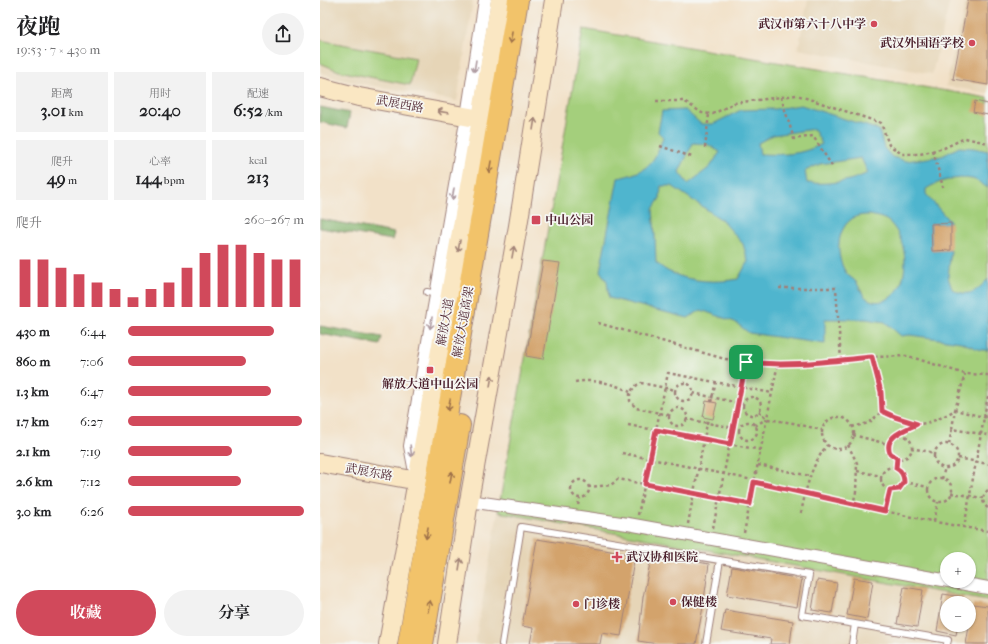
<!DOCTYPE html>
<html lang="zh">
<head>
<meta charset="utf-8">
<style>
	:root { --surface:#fff; --page:#f2f2f2; --text:#202124; --muted:#757577; --accent:#d1495b }
	body { margin:0; font-family:"IM FELL French Canon","Noto Serif SC",serif; background:var(--page); color:var(--text); height:100vh; display:flex; flex-direction:column; font-size:15px; white-space:nowrap }
	* { box-sizing:border-box; margin:0 }
	p { font-size:13px; color:var(--muted) }
	.icon { flex:none; width:22px; height:22px; fill:none; stroke:currentColor; stroke-width:2; stroke-linecap:round; stroke-linejoin:round }
	.map { position:relative; flex:1; overflow:hidden }
	.panel { display:flex; flex-direction:column; background:var(--surface); width:320px }
	.panel>* { flex:none }
	.tools { position:absolute; left:620px; top:552px; display:grid; gap:8px }
	.tools a { display:grid; place-items:center; width:36px; height:36px; border-radius:50%; background:var(--surface); box-shadow:0 1px 3px #0004; font-size:20px }
	.pin { position:absolute; display:grid; place-items:center; width:34px; height:34px; color:#fff; margin:-17px; border-radius:8px; box-shadow:0 2px 6px #0006 }
	.round { display:grid; place-items:center; flex:none; width:42px; height:42px; border-radius:21px; background:var(--page) }
	.summary { display:flex; align-items:center; justify-content:space-between; height:68px; padding:0 16px }
	h1 { font-size:22px; font-weight:700; line-height:30px }
	.figures { display:grid; grid-template-columns:repeat(3,1fr); gap:6px; height:68px; padding:4px 16px }
	.figures div { display:grid; align-content:center; border-radius:0px; background:var(--page); text-align:center }
	.figures b { font-size:17px; font-weight:700 }
	.figures small { font-size:11px; font-weight:400 }
	.figures p { font-size:11px }
	.chart { height:112px; padding:8px 16px }
	.chart p { display:flex; justify-content:space-between }
	.chart svg { width:100%; height:72px; margin-top:4px; stroke:var(--accent); stroke-width:6 }
	.primary-button { display:flex; gap:8px; margin-top:auto; padding:8px 16px }
	.primary-button a { flex:1; height:46px; border-radius:24px; background:var(--accent); color:#fff; font-size:16px; font-weight:700; line-height:46px; text-align:center }
	.primary-button a+a { background:var(--page); color:var(--text) }
	ul { padding:0 16px; list-style:none; font-size:13px }
	li { display:grid; grid-template-columns:64px 48px 1fr; align-items:center; height:30px }
	li i { height:10px; border-radius:5px; background:var(--accent) }
	main { display:flex; flex:1; min-height:0 }
	.map>svg:first-child { display:block }
</style>
</head>
<body>
<main>
<section class="panel">
<div class="summary"><div><h1>夜跑</h1><p>19:53 · 7 × 430 m</p></div><a class="round"><svg class="icon" aria-label="share" viewBox="0 0 24 24"><path d="M12 15V3M7 8l5-5 5 5M5 13v7h14v-7"/></svg></a></div>
<div class="figures">
<div><p>距离</p><b>3.01<small> km</small></b></div>
<div><p>用时</p><b>20:40</b></div>
<div><p>配速</p><b>6:52<small> /km</small></b></div>
</div>
<div class="figures">
<div><p>爬升</p><b>49<small> m</small></b></div>
<div><p>心率</p><b>144<small> bpm</small></b></div>
<div><p>kcal</p><b>213</b></div>
</div>
<div class="chart"><p><span>爬升</span>260–267 m</p>
<svg viewBox="0 0 160 44" preserveAspectRatio="none"><path d="M5 44V15M15 44V15M25 44V20M35 44V24M45 44V29M55 44V33M65 44V38M75 44V33M85 44V29M95 44V20M105 44V11M115 44V6M125 44V6M135 44V11M145 44V15M155 44V15"/></svg>
</div>
<ul>
<li><b>430 m</b>6:44<i style="width:83%"></i></li>
<li><b>860 m</b>7:06<i style="width:67%"></i></li>
<li><b>1.3 km</b>6:47<i style="width:81%"></i></li>
<li><b>1.7 km</b>6:27<i style="width:99%"></i></li>
<li><b>2.1 km</b>7:19<i style="width:59%"></i></li>
<li><b>2.6 km</b>7:12<i style="width:64%"></i></li>
<li><b>3.0 km</b>6:26<i style="width:100%"></i></li>
</ul>
<div class="primary-button"><a>收藏</a><a>分享</a></div>
</section>
<div class="map">
<svg width="668" height="644" viewBox="0 0 668 644">
	<rect width="100%" height="100%" fill="#f6f6f2"/>
	<filter id="ink" filterUnits="userSpaceOnUse"><feTurbulence type="fractalNoise" baseFrequency=".025" numOctaves="2"/><feDisplacementMap in="SourceGraphic" scale="8" xChannelSelector="R" yChannelSelector="G"/><feConvolveMatrix kernelMatrix="1 2 1 2 8 2 1 2 1" color-interpolation-filters="sRGB"/></filter>
	<filter id="wash" filterUnits="userSpaceOnUse"><feTurbulence type="fractalNoise" baseFrequency=".012" numOctaves="4" result="noise"/><feDisplacementMap in="SourceGraphic" scale="16" xChannelSelector="R" yChannelSelector="G"/><feGaussianBlur stdDeviation="0.9" result="paint"/><feColorMatrix in="noise" values="0 0 0 0 0 0 0 0 0 0 0 0 0 0 0 0 0 1.4 0 .05"/><feComposite in="paint" operator="in"/></filter>
	<g filter="url(#wash)">
		<rect width="100%" height="100%" fill="#f2e1c8"/>
		<!-- built -->
		<path fill="#e6d5b7" fill-rule="evenodd" d="M0,0H153L137,101L23,80L0,72Z
			M488,0H630L612,74L478,49Z
			M646,0H668V93L626,86Z
			M178,512L668,601V644H155ZM627,603H649V625H627Z"/>
		<!-- green -->
		<path fill="#a4cf7c" stroke="#777754" fill-rule="evenodd" d="M263,29L668,98V601L178,512ZM627,559H649V581H627Z
			M0,40L96,58L90,85L19,71L0,63Z"/>
		<!-- forest -->
		<path fill="#83b26c" stroke="#66684c" d="M0,107L30,113L27,128L0,122Z
			M0,219L74,233L72,240L0,228Z
			M0,326L62,337L60,345L0,334Z"/>
		<!-- water -->
		<path fill="#4fb5ce" stroke="#4c6a7c" fill-rule="evenodd" d="M481,105L559,130L564,148L572,157L586,161L622,156L639,147L654,148L668,151V188C663,185 657,180 652,179C638,176 618,181 606,189V194L631,223L611,224L612,251L631,250L628,277L632,289C648,298 656,292 668,279V350H660L641,342L590,335L581,336L565,322L546,319H505V344L429,333L415,322L381,310L368,318L289,298L287,281L280,271L298,178C326,172 334,165 343,137L338,132L342,111L365,110L381,124H393L421,110L455,109ZM494,129L502,144C481,155 464,155 440,154L438,143L453,135ZM373,143L387,144L400,152L390,167L368,184L359,172ZM541,158L548,173C527,183 510,184 487,183L485,171L500,164ZM341,186H352L402,220L423,244L428,261L418,279C398,283 371,282 352,273C346,271 341,266 336,263L335,236L333,209L340,198ZM550,215C558,217 567,218 572,225C586,241 589,269 579,288C573,298 560,306 548,299C542,296 540,287 536,282C534,279 529,277 527,274C515,258 515,227 535,217C539,215 546,215 550,215Z"/>
		<g id="blocks">
			<!-- building -->
			<path fill="#d3a36c" d="M648,0H668V85L633,79Z
				M655,101L668,104V115L653,112Z
				M631,223V250L612,251L611,224Z
				M223,261L240,263L223,359L206,356Z
				M386,401L397,403L393,419L383,417Z
				M217,539L315,555L301,636L282,633L280,644H210L213,628L202,626Z
				M332,554L389,564L383,607L376,644H338L318,641L323,597Z
				M412,567L482,579L477,607L407,595Z
				M534,578L553,581L547,619L527,615Z
				M497,580L517,583L512,613L492,610Z
				M584,587L603,590L597,627L577,624Z
				M623,594L643,597L642,603H627V625H638L636,635L617,631Z
				M653,604L668,606V644H646Z
				M405,610L473,621L470,644H450L451,639L401,631Z"/>
		</g>
	</g>
	<g filter="url(#ink)">
		<use href="#blocks" fill-opacity="0" stroke="#9e807a" stroke-width="1"/>
		<g fill="none" stroke-linecap="round" stroke-linejoin="round">
			<defs>
				<path id="lane" d="M107,292L117,294
					M182,644L201,527L489,575L482,615L628,640L627,644
					M386,644L400,560
					M532,644L535,624"/>
				<path id="street" d="M95,472L90,446L147,116L165,0
					M149,501L308,524L668,588"/>
				<path id="secondary" d="M0,87L39,97L161,119
					M0,463L98,481
					M68,644L161,119L180,0
					M127,644L149,501L198,226L234,0"/>
				<path id="primary" d="M88,644L198,0
					M103,644L140,425"/>
			</defs>
			<!-- lane casing -->
			<use href="#lane" stroke="#9e807a" stroke-width="8"/>
			<!-- street casing -->
			<use href="#street" stroke="#9e807a" stroke-width="14"/>
			<!-- secondary casing -->
			<use href="#secondary" stroke="#9e807a" stroke-width="20"/>
			<!-- primary casing -->
			<use href="#primary" stroke="#9e807a" stroke-width="22"/>
			<!-- path -->
			<path stroke="#9e807a" stroke-width="2.5" stroke-dasharray="3 3" stroke-linecap="butt" d="M461,97L474,139L493,136L512,166
				M336,101H364L382,113L393,114L414,103L477,95L561,123L569,145L582,154H600L624,148L645,138L668,143
				M340,146L372,157
				M385,148L389,114
				M613,151L623,187
				M459,288H516L521,360
				M278,323L405,359L439,363L485,364L552,357L588,356L645,374L668,375
				M255,382C275,379 293,383 310,392
				M355 392a9 9 0 1 1 18 0a9 9 0 1 1-18 0Z
				M373,393L423,404
				M668,396L661,434L668,435
				M423 406a9 9 0 1 1 18 0a9 9 0 1 1-18 0Z
				M391,402L396,382
				M349 417a9 9 0 1 1 18 0a9 9 0 1 1-18 0Z
				M439,411L447,419L473,423L502,430
				M562,411C570,415 589,424 597,424C610,424 625,416 635,410L645,374
				M349,415L316,408L310,401V392L317,385L321,383L356,390
				M502 433a16 16 0 1 1 32 0a16 16 0 1 1-32 0Z
				M366,419L420,429
				M419 431a9 9 0 1 1 18 0a9 9 0 1 1-18 0Z
				M308,425L441,450
				M435,426L446,419
				M532,427L549,423L562,411L561,392L552,357
				M632,429L635,410L668,418
				M578,434L597,424
				M533,435L568,444
				M568 447a12 12 0 1 1 24 0a12 12 0 1 1-24 0Z
				M629,444L632,429L661,434L644,528
				M614 456a12 12 0 1 1 24 0a12 12 0 1 1-24 0Z
				M528,445L537,463L536,492L533,504
				M591,448L615,453
				M302,453C364,466 426,478 487,492C547,507 607,522 668,531
				M638,458L668,464
				M438,465L490,476
				M561 479a12 12 0 1 1 24 0a12 12 0 1 1-24 0Z
				M576,468L577,458
				M537,471L561,476
				M608 490a12 12 0 1 1 24 0a12 12 0 1 1-24 0Z
				M622,479L625,467
				M251 489a9 9 0 1 1 18 0a9 9 0 1 1-18 0Z
				M584,482L608,487
				M268,487L291,485L298,479L430,504
				M668,490C662,495 661,503 668,508
				M631,493L663,498
				M258,505L260,498
				M565,511L570,490
				M481,513C487,485 490,468 507,445
				M318,515L348,373L452,393
				M614,521L618,502
				M368,524L388,418
				M393,528L426,362
				M424,533L458,363"/>
			<!-- lane -->
			<use href="#lane" stroke="#fff" stroke-width="6"/>
			<!-- street -->
			<use href="#street" stroke="#fff" stroke-width="12"/>
			<!-- secondary -->
			<use href="#secondary" stroke="#fae7c3" stroke-width="18"/>
			<!-- primary -->
			<use href="#primary" stroke="#f2c36a" stroke-width="20"/>
		</g>
		<!-- one-way arrows -->
		<defs><path id="oneway-shaft" d="M-6 0H5M1.5-3L5.5 0L1.5 3" fill="none" stroke-width="1.6" stroke-linecap="round" stroke-linejoin="round"/></defs>
		<g stroke="#9e714a">
			<use href="#oneway-shaft" transform="translate(191 38) rotate(100)"/>
			<use href="#oneway-shaft" transform="translate(170 167) rotate(100)"/>
			<use href="#oneway-shaft" transform="translate(129 405) rotate(100)"/>
			<use href="#oneway-shaft" transform="translate(131 477) rotate(-80)"/>
			<use href="#oneway-shaft" transform="translate(107 533) rotate(100)"/>
			<use href="#oneway-shaft" transform="translate(109 606) rotate(-80)"/>
		</g>
		<g stroke="#ae9aa0">
			<use href="#oneway-shaft" transform="translate(155 66) rotate(99)"/>
			<use href="#oneway-shaft" transform="translate(133 194) rotate(100)"/>
			<use href="#oneway-shaft" transform="translate(111 323) rotate(100)"/>
			<use href="#oneway-shaft" transform="translate(91 451) rotate(82)"/>
		</g>
		<g stroke="#a28377">
			<use href="#oneway-shaft" transform="translate(123 112) rotate(-170)"/>
			<use href="#oneway-shaft" transform="translate(214 124) rotate(-81)"/>
			<use href="#oneway-shaft" transform="translate(139 246) rotate(100)"/>
			<use href="#oneway-shaft" transform="translate(193 252) rotate(-80)"/>
			<use href="#oneway-shaft" transform="translate(171 381) rotate(-80)"/>
			<use href="#oneway-shaft" transform="translate(140 564) rotate(-81)"/>
		</g>
	</g>
	<g fill="none" stroke-linecap="round" stroke-linejoin="round" filter="url(#ink)">
		<defs>
			<path id="route" d="M552,357L561,392L562,411L575,417L597,424C586,430 563,436 570,453L577,458L576,468C582,471 584,475 584,482L579,489L570,490L565,511L434,482L430,504L325,484L336,430L410,444L426,362C468,367 510,361 552,357Z"/>
		</defs>
		<!-- route casing -->
		<use href="#route" stroke="#fff" stroke-width="8"/>
		<!-- route -->
		<use href="#route" stroke="#d1495b" stroke-width="5"/>
	</g>
	<!-- markers -->
	<g fill="#d1495b" stroke="#f6f6f2" stroke-width="1.5">
		<circle cx="554" cy="24" r="4"/>
		<circle cx="652" cy="43" r="4"/>
		<rect x="211" y="215" width="10" height="10" rx="2"/>
		<rect x="106" y="366" width="8" height="8" rx="2"/>
		<path d="M295 551h4v4h4v4h-4v4h-4v-4h-4v-4h4z"/>
		<circle cx="353" cy="602" r="4"/>
		<circle cx="256" cy="604" r="4"/>
	</g>
	<g text-anchor="middle" stroke-width="3.5" stroke-linejoin="round" paint-order="stroke">
		<!-- poi labels -->
		<g font-size="12" font-weight="bold" fill="#4a1f2b" stroke="#f6f6f2" text-anchor="start">
			<text x="546" y="28" text-anchor="end">武汉市第六十八中学</text>
			<text x="644" y="47" text-anchor="end">武汉外国语学校</text>
			<text x="225" y="224">中山公园</text>
			<text x="110" y="388" text-anchor="middle">解放大道中山公园</text>
			<text x="306" y="561">武汉协和医院</text>
			<text x="361" y="606">保健楼</text>
			<text x="264" y="608">门诊楼</text>
		</g>
		<!-- street labels -->
		<g font-size="12" fill="#4a1f2b" stroke="#f6f6f2">
			<text transform="translate(80 104) rotate(10)" y="4">武展西路</text>
			<text transform="translate(125 322) rotate(-80)" y="4">解放大道</text>
			<text transform="translate(143 322) rotate(-80)" y="4">解放大道高架</text>
			<text transform="translate(49 472) rotate(10)" y="4">武展东路</text>
		</g>
	</g>
</svg>
<div class="tools">
<a>+</a>
<a>−</a>
</div>
<div class="pin" style="left:426px;top:362px;background:#1e9e55"><svg class="icon" aria-label="arrive" viewBox="0 0 24 24"><path d="M6 21V4h12l-3 4 3 4H6"/></svg></div>
</div>
</main>
</body>
</html>
